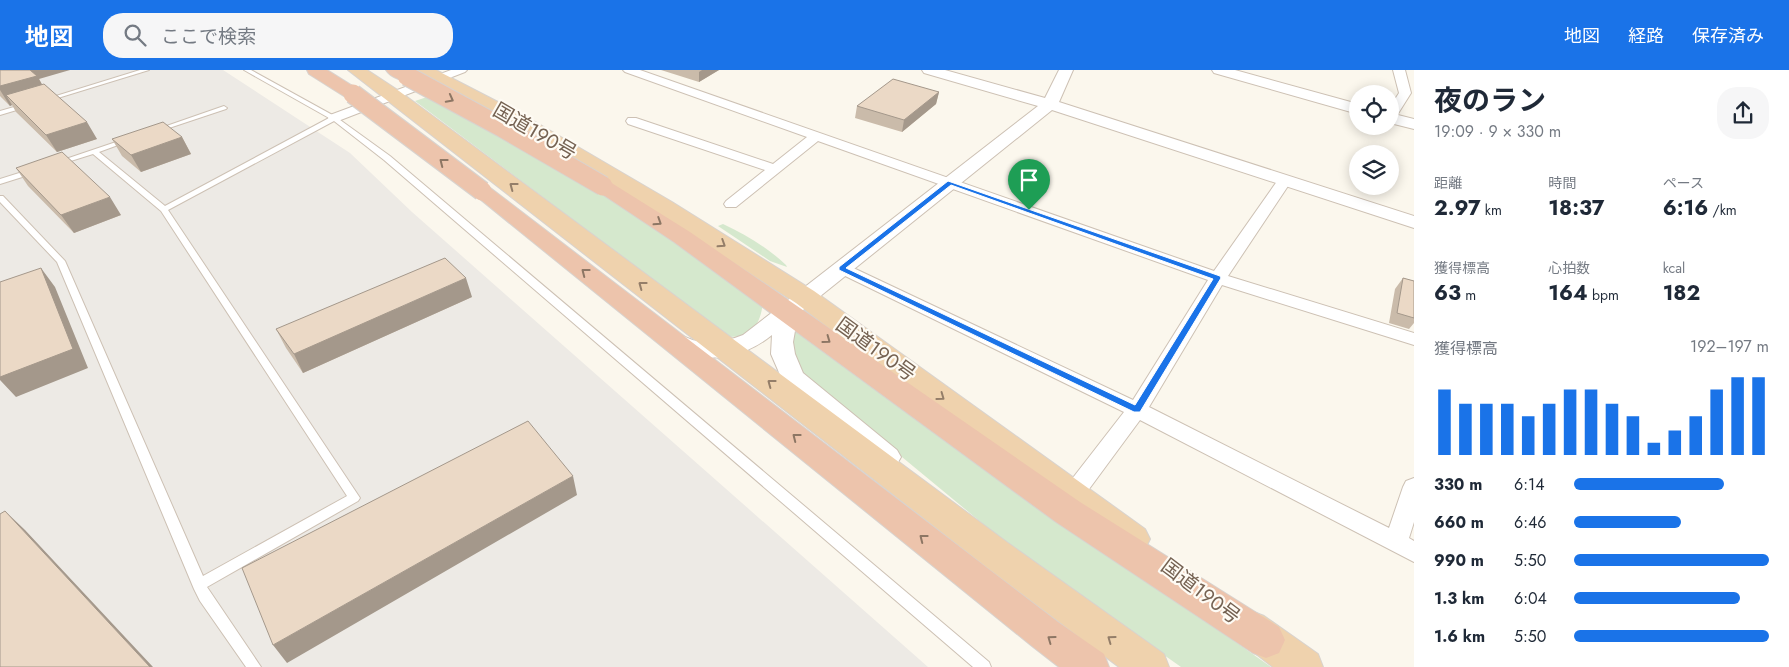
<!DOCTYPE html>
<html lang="ja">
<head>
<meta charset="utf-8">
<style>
	:root { --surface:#fff; --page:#f6f6f7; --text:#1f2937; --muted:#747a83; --accent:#1a73e8 }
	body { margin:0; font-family:Jost,"Noto Sans JP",sans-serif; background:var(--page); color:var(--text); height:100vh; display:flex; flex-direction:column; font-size:19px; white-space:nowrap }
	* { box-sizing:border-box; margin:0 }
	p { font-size:16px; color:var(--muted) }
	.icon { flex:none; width:28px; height:28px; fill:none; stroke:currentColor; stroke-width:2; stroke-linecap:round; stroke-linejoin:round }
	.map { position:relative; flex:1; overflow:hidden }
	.sheet { display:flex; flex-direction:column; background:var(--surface); width:375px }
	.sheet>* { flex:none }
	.controls { position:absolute; left:1349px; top:15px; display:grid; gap:10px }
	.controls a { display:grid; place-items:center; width:50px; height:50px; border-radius:50%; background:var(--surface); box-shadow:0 2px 12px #0003; font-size:25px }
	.pin { position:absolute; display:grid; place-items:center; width:42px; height:42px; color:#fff; margin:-51px -21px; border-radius:50% 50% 50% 0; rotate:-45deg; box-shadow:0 0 5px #0007 }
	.pin .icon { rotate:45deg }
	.round { display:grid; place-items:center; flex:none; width:52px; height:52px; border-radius:20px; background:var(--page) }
	.headline { display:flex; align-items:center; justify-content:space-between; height:85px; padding:0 20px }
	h1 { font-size:28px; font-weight:700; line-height:38px }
	.stats { display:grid; grid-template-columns:repeat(3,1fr); gap:8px; height:85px; padding:5px 20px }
	.stats div { display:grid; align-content:center }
	.stats b { font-size:21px; font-weight:700 }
	.stats small { font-size:14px; font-weight:400 }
	.stats p { font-size:14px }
	.chart { height:140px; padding:10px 20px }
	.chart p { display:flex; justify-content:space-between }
	.chart svg { width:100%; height:90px; margin-top:5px; stroke:var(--accent); stroke-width:6 }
	ul { padding:0 20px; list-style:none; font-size:16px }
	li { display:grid; grid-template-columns:80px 60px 1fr; align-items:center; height:38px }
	li i { height:12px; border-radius:6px; background:var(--accent) }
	header { display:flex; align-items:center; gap:30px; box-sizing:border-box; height:70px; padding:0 25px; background:var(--accent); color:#fff }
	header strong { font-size:24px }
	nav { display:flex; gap:28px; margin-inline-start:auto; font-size:18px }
	.search { width:350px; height:45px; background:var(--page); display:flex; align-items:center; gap:12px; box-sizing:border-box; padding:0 18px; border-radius:20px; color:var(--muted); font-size:19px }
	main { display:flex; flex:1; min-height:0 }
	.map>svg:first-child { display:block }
</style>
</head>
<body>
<header>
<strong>地図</strong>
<div class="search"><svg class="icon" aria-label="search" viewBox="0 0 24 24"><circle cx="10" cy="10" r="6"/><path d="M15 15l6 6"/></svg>ここで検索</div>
<nav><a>地図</a><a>経路</a><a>保存済み</a></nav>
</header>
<main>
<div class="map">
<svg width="1414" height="597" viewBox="0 0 1414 597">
	<rect width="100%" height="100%" fill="#fbf7ed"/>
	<!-- industrial -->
	<path fill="#edeae5" d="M0,0H223L350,83L412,142L928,597H0Z"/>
	<!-- green -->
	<path fill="#d5e8cd" d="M430,26L609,128L763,233C760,254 753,267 729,267L415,31Z
		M723,154C746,165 767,177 786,195L787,197L770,191L718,156Z
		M794,253L1073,457L1271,597H1181L1011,477L799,302L791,270Z"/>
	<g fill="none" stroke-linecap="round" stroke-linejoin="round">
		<defs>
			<path id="service" d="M140,0H149L48,31L43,30Z
				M244,0H251L336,47L390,86L989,592L991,597H973L384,90L334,51L168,140L360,428L358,431L207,517L261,597H246L200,531L194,519L57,192L0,132V126H3L65,191L203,506L347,426L161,141L93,84L58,95L54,93L125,69H129V71L99,82L165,136L329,48Z
				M28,33L30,34V36L0,45V41Z
				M224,36L227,38L226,39L160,61L155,60Z
				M32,99H35V103L0,114V109Z"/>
			<path id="minor" d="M451,0H467L465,2L338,51H330L328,48L330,45Z
				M623,0H640L1214,201L1280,107H1290L1292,110L1228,206L1414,263V275L1222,215L1149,337L1389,458L1403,417L1406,411L1414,408V452L1409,468L1414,471V492L1140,350L1081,430L1073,433L1065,430L1062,424L1065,418L1124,342L835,201L833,198L835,195H847L1133,330L1208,210L818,71L736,137H726L724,134L726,131L765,100L628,54L626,51L628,48H636L773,94L807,67L625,2Z
				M1393,0H1405L1411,23L1394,50L1390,51V37L1399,23Z"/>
			<path id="tertiary" d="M922,0H945L1045,28L1059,0H1073L1059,32L1414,146V158L1052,40L798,244L793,272L795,284L803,303L897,380L901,387L897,394L888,397L879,394L784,314L771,284L772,265C746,286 713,294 681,282C673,280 666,277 662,270L665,265C678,261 684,268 696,271C712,275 728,271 743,265L1038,36L924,3Z
				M1212,0H1235L1358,34V44L1214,3Z
				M1390,43L1414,49V59L1390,53Z"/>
			<path id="trunk" d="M348,0H367L399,21L1008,473L1164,584L1169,597H1119L984,495Z
				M415,0H436L525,46L672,132L814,221L1145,459L1150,469L1145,479L1133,483L1121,479L796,233L656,142L511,54L417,4Z
				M1251,541L1264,546L1318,584L1323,597H1273L1238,570L1232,558L1238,546Z"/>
			<path id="motorway" d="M307,0H327L359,20L362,24L359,28L353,29L347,28L309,4Z
				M386,0H408L415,6L413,10C404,12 391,8 386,0Z
				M603,110L610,112L690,162L1080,432L1279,557L1285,570L1279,583L1266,588L1253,583L1056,452L674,172L596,120L593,116L596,112Z
				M482,115L489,117L1058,552L1104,584L1109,597H1059L1032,576L475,125L472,121L475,117Z"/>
		</defs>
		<!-- service casing -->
		<use href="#service" stroke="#cdc1b4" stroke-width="2"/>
		<!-- minor casing -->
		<use href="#minor" stroke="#cdc1b4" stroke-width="2"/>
		<!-- tertiary casing -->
		<use href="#tertiary" stroke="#cdc1b4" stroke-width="2"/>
		<!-- trunk casing -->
		<use href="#trunk" stroke="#d8d3cf" stroke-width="2"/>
		<!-- motorway casing -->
		<use href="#motorway" stroke="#d8d3cf" stroke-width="2"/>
		<!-- service -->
		<use href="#service" fill="#fff" fill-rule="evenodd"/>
		<!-- minor -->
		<use href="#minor" fill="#fff" fill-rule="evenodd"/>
		<!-- tertiary -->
		<use href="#tertiary" fill="#fff" fill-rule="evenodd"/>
		<!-- trunk -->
		<use href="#trunk" fill="#efd2ad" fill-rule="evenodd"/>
		<!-- motorway -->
		<use href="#motorway" fill="#edc4ac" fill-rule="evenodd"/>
		<defs>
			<path id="motorway-bridge" d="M407,6L503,58L603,116
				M353,24L482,121"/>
		</defs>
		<!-- motorway-bridge casing -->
		<use href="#motorway-bridge" stroke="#d8d3cf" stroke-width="21" stroke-linecap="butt"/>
		<!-- motorway-bridge -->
		<use href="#motorway-bridge" stroke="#edc4ac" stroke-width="19"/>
	</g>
	<!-- wall -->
	<path fill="#cabbaa" d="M0,0L39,9L42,15L97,69L57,82L16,42L12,35L10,36L0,26Z
		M661,0H719L699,12Z
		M939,22L936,34L902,62L855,48L857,36Z
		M182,67L191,84L141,102L122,86L112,69Z
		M16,98L121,145L74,163L28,116Z
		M1403,208L1414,211V253L1409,259L1389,253L1395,219Z
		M472,227L303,303L286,278L276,259Z"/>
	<!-- shaded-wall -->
	<path fill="#a4988b" d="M26,0H70L39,9L48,25H6L12,35L10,36L0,20V16Z
		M702,0H719L699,12V2Z
		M939,22L936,34L902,62L904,50Z
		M87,52L97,69L57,82L46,65Z
		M182,67L191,84L141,102L131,85Z
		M110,127L121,145L74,163L61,145Z
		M41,198L55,217L88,298L16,327L0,310V307Z
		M466,208L472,227L303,303L294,284Z
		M573,406L577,425L287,593L273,575Z
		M5,441L25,460L153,597H150Z"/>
	<!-- building -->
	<path fill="#ebd9c6" stroke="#a4988b" d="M0,0H30L37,6L0,16Z
		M893,9L939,22L904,50L857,36Z
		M44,14L87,52L46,65L6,25Z
		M163,52L182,67L131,85L112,69Z
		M62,82L110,127L61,145L16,98Z
		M445,188L466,208L294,284L276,259Z
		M41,198L73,279L0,307V212Z
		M1403,208L1414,211V248L1397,243Z
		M528,351L573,406L273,575L242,498Z
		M5,441L150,597H0V444Z"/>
	<!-- one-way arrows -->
	<defs><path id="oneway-chevron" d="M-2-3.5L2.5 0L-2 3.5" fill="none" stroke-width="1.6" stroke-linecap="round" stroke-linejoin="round" transform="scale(1.25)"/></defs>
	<g stroke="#8d7664">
		<use href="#oneway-chevron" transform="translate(450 29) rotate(28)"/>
		<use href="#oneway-chevron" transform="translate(443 92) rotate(-142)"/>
		<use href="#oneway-chevron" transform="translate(658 152) rotate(33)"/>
		<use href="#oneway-chevron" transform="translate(585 202) rotate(-142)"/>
		<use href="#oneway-chevron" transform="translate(827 270) rotate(36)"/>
		<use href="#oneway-chevron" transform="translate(796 367) rotate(-142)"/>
		<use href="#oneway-chevron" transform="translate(923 468) rotate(-142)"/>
		<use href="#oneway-chevron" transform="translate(1051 569) rotate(-144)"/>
	</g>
	<g stroke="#947e69">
		<use href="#oneway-chevron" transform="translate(513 116) rotate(-143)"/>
		<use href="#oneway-chevron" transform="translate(722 174) rotate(33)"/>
		<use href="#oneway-chevron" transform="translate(642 215) rotate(-143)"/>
		<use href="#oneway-chevron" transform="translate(771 313) rotate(-143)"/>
		<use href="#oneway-chevron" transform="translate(941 327) rotate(36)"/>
		<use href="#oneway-chevron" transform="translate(1111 569) rotate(-144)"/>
	</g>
	<!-- route -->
	<path fill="#1a73e8" stroke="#fff" fill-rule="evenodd" d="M948,111L1220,206L1221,208L1140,342H1134L839,200V197ZM951,115L1213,209L1135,335L846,198Z"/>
	<g text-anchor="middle" stroke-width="4.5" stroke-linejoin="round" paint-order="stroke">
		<!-- street labels -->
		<g font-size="20" fill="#756252" stroke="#fefbf4">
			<text transform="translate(535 61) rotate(30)" y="7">国道190号</text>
			<text transform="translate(876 279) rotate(36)" y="7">国道190号</text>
			<text transform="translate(1201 521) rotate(37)" y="7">国道190号</text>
		</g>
	</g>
</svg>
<div class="controls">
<a><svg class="icon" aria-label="locate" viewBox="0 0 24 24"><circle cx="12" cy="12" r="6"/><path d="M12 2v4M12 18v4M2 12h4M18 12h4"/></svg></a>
<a><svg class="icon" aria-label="layers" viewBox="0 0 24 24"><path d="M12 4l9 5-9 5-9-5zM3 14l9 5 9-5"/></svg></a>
</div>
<div class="pin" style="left:1029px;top:140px;background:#1e9e55"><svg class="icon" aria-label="arrive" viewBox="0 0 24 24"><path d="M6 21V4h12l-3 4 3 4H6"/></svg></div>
</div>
<section class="sheet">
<div class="headline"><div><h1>夜のラン</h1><p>19:09 · 9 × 330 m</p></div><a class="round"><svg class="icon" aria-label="share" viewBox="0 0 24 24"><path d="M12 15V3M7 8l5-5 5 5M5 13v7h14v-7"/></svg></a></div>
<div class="stats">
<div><p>距離</p><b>2.97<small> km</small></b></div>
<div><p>時間</p><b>18:37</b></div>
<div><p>ペース</p><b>6:16<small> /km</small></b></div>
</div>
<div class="stats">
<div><p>獲得標高</p><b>63<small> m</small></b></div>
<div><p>心拍数</p><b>164<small> bpm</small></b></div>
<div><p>kcal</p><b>182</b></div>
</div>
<div class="chart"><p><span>獲得標高</span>192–197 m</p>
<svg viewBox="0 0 160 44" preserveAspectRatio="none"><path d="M5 44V12M15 44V19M25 44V19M35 44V19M45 44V25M55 44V19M65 44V12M75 44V12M85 44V19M95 44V25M105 44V38M115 44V32M125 44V25M135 44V12M145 44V6M155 44V6"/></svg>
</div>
<ul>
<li><b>330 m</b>6:14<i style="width:77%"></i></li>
<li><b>660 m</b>6:46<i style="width:55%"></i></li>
<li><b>990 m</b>5:50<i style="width:100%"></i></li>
<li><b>1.3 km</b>6:04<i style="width:85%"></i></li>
<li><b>1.6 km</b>5:50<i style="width:100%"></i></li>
</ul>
</section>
</main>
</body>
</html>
